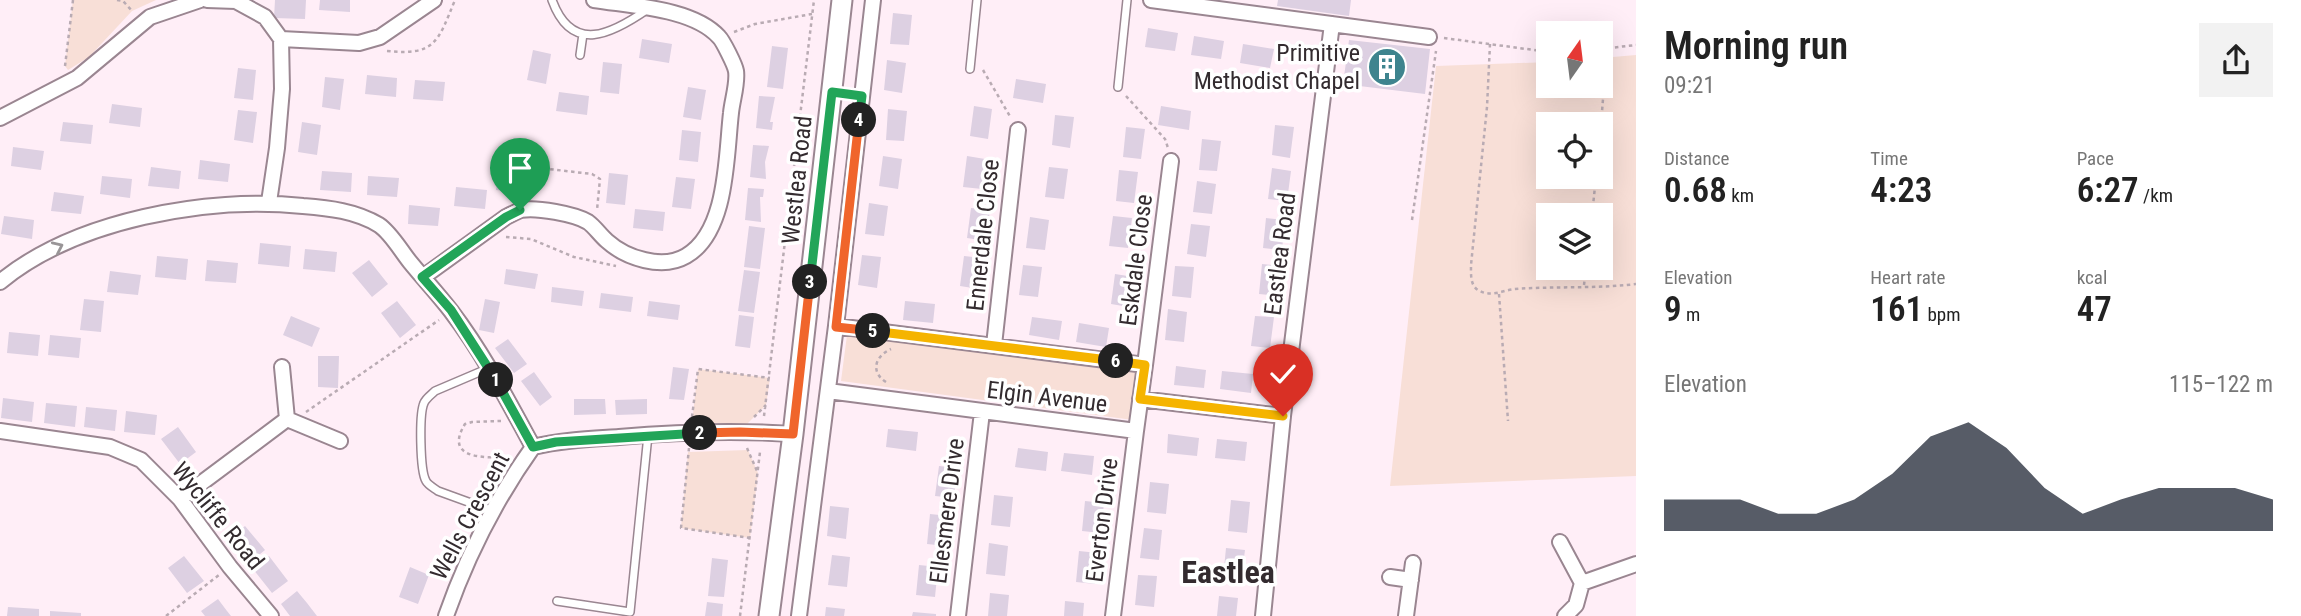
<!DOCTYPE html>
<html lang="en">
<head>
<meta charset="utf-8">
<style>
	:root { --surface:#fff; --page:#f2f2f2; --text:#222; --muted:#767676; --accent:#111827 }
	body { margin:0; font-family:"Roboto Condensed",sans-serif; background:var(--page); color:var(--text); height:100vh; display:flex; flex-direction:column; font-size:26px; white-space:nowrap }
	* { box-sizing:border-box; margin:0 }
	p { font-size:23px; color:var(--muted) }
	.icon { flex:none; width:38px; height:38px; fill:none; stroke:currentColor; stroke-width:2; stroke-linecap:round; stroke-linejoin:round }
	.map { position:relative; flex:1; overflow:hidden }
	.sheet { display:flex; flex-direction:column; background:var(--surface); width:665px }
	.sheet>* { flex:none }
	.needle { width:46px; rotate:14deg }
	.fabs { position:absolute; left:1536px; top:21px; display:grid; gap:14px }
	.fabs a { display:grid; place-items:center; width:77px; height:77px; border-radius:0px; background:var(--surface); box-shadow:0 7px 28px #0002; font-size:35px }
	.pin { position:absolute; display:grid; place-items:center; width:60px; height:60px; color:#fff; margin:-72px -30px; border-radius:50% 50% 50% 0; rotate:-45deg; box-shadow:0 0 7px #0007 }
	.pin .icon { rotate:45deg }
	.km { position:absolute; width:35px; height:35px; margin:-18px; border-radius:50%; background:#222; color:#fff; font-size:19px; line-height:35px; text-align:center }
	.round { display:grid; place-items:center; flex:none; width:74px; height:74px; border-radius:0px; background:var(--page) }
	.headline { display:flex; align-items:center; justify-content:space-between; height:119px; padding:0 28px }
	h1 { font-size:38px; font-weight:600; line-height:52px }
	.figures { display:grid; grid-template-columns:repeat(3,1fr); gap:10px; height:119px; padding:7px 28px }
	.figures div { display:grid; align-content:center }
	.figures b { font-size:35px; font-weight:600 }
	.figures small { font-size:19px; font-weight:400 }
	.figures p { font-size:19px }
	.chart { height:196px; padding:14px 28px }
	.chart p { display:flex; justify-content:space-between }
	.chart svg { width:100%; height:126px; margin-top:7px; fill:var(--accent); opacity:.7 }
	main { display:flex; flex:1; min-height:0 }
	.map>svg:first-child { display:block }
</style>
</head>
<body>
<main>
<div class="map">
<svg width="1636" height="616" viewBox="0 0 1636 616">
	<rect width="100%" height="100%" fill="#ffeef7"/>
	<!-- green -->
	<path fill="#f8dfd7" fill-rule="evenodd" d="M73,0H156L132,11L89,57L68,70L65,66Z
		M1636,55V476L1390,486L1436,66L1549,62V86H1601V58ZM1549,124H1601V177H1549ZM1549,215H1601V268H1549Z
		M847,335L1138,373L1133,420L841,381Z
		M698,369L770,378L766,405L747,424L692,423Z
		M748,450L758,473L750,538L681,528L688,452Z"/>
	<!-- building -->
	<path fill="#ddd0e2" d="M275,0H306L305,19L274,18Z
		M320,0H350V12L319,10Z
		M1278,0H1351L1349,16L1277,6Z
		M893,13L912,15L909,45L890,44Z
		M1148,28L1178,33L1175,51L1145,47Z
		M1194,36L1224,41L1221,59L1191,55Z
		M642,39L672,44L669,63L639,58Z
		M1349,40L1430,49L1425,94L1343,84Z
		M1243,44L1274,49L1270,68L1240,63Z
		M772,46L788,48L783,89L767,87Z
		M533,50L551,54L546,84L527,80Z
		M887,60L906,63L902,93L884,90Z
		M603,62L622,64L619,94L600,92Z
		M238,68L256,70L253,100L234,98Z
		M367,75L397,78L396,97L365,94Z
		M325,77L344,79L340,110L322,107Z
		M1016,79L1046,84L1043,103L1013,98Z
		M415,80L445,82L443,101L413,99Z
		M688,87L706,90L701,120L683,117Z
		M559,92L589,96L587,115L556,111Z
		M759,96L775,97L770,122H773L772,130L756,128Z
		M112,104L142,108L140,127L109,123Z
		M974,106L992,109L988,139L970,136Z
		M1161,106L1191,111L1189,130L1158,125Z
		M888,109L907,111L904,141L886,140Z
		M238,110L257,112L253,143L234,140Z
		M1055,115L1074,117L1070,148L1052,145Z
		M63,122L93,125L91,144L60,141Z
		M302,122L321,125L317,155L298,152Z
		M1275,125L1294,127L1290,158L1272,155Z
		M1126,127L1145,129L1141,159L1123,157Z
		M682,130L701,132L698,162L679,160Z
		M1202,139L1221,141L1217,171L1199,170Z
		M753,145L769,146L765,162L766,179L750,177Z
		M13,147L44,151L41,170L11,166Z
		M883,156L902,159L898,189L879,186Z
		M967,156L985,159L982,189L963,187Z
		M200,160L230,164L228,182L198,179Z
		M500,160L519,162L515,192L496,190Z
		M151,167L181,171L179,189L148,186Z
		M1049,167L1068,169L1064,199L1045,197Z
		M1272,168L1291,171L1287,201L1268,199Z
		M1119,170L1138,172L1134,203L1116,201Z
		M322,171L352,173L351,192L320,190Z
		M609,173L628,175L625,205L606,203Z
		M102,176L132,179L130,198L100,194Z
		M368,176L399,178L397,197L367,195Z
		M676,177L695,179L691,209L672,207Z
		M1197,181L1216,184L1212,214L1193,212Z
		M456,187L487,190L485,209L454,206Z
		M748,188L764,189L763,197H760L761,222L745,220Z
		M54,192L84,196L81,214L51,211Z
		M869,203L888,206L884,236L865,234Z
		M409,205L440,208L438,226L408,224Z
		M971,208L990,210L986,241L967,238Z
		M635,209L665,212L663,231L633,228Z
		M4,216L34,220L32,239L1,234Z
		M1113,216L1132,218L1128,248L1109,246Z
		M1030,217L1049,220L1045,250L1026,248Z
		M1266,218L1285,220L1282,250L1263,248Z
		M1191,224L1210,226L1206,257L1187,254Z
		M749,226L765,228L760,269L744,267Z
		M260,243L291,246L289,267L258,264Z
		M305,249L337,252L335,272L303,269Z
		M862,255L881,257L877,288L858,285Z
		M157,256L188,259L186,280L155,277Z
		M964,256L982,258L979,289L960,286Z
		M207,260L238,263L236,283L205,281Z
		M369,260L388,284L372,297L352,273Z
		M1262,264L1281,266L1278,296L1259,294Z
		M1023,265L1042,267L1038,297L1019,295Z
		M1175,266L1194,267L1191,298L1172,296Z
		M506,269L538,274L535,289L504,284Z
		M744,270L760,272L754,313L738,311Z
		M110,271L141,275L138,295L107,292Z
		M1115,274L1134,277L1129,307L1111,304Z
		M552,287L584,291L582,306L551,302Z
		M601,293L633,297L631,312L599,308Z
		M84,299L104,301L101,332L80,330Z
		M485,299L500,302L494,333L479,330Z
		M397,301L416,325L400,338L381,313Z
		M649,301L680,305L678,320L647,316Z
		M905,301L935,304L933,323L903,320Z
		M1168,309L1187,312L1184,342L1165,340Z
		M739,315L754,317L750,348L735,346Z
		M291,316L320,328L312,347L283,335Z
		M1255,316L1274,317L1270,348L1251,346Z
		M1032,317L1062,321L1059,340L1029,335Z
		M1079,323L1109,328L1106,347L1076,342Z
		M9,332L40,335L38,356L7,353Z
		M50,335L81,338L79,358L48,355Z
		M508,339L527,364L514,373L495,348Z
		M318,356H339L338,388L318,387Z
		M1176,366L1206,370L1204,388L1174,385Z
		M673,367L689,369L684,400L669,399Z
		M1222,371L1253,374L1251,393L1220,389Z
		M534,372L552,397L540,406L521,381Z
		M3,398L34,402L32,422L1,418Z
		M574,399H605L606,414L574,415Z
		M647,399V414L616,415L615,400Z
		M46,403L77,406L75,427L44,423Z
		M86,407L117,410L115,431L84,427Z
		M126,411L157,415L155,435L124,432Z
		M178,427L196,452L180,464L161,439Z
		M888,429L918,432L916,451L886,447Z
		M1168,434L1199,438L1197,456L1167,453Z
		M1217,439L1247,442L1245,461L1215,458Z
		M1018,448L1048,452L1046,471L1015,467Z
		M1064,453L1094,456L1092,475L1061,471Z
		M939,466L957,468L954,498L935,496Z
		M1150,482L1169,484L1166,514L1147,512Z
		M994,495L1013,497L1010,527L991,525Z
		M1231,500L1250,502L1247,533L1228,531Z
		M1085,501L1104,503L1101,533L1082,531Z
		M830,506L849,508L846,539L827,536Z
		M930,514L949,516L946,546L927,544Z
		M245,526L265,550L249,563L229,539Z
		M1144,528L1162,530L1159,560L1140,558Z
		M989,543L1008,546L1005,576L986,574Z
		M1226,548L1245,550L1241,580L1223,578Z
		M1079,551L1098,553L1095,584L1076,582Z
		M832,555L850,557L847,587L828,585Z
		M184,556L204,581L187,593L168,568Z
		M269,556L288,581L272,593L253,569Z
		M712,558L728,560L724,597L708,596Z
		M919,565L938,567L935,597L916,595Z
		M410,567L429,575L418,604L399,597Z
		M1138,575L1157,576L1154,607L1135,605Z
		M297,591L307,603L317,616H290L281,604Z
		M990,593L1009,595L1007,616H988Z
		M1219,596L1238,598L1236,616H1217Z
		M218,599L227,611L231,616H205L201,611Z
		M1065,601L1084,603L1083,616H1064Z
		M707,602L723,604L722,616H705Z
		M8,607L39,609V616H7Z
		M826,607L845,609L844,616H825Z
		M50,611L81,613V616H50Z
		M913,612L936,614V616H912Z"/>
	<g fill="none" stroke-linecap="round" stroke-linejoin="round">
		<defs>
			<path id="service" d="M552,0C572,55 612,34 648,9
				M580,55L583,34
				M970,69L977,0
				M1118,87L1127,0
				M832,92L862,96
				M489,368L435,391C431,395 426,398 424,403C419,414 420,471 426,481C428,485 434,488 438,491L493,511
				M557,601L630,612L648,435"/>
			<path id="minor" d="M207,0L236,1L265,17L281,39L282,89L277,148L269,202
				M1151,0L1429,37
				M281,39L359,43L380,37L434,0
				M0,118L77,78L150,17L200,0
				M423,277L506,217C510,215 516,212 521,210C536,207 575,214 588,222C595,227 600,235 607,241C626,258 662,270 686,256C728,232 726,155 731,113C732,101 738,83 736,71C735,65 723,41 719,37C693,8 631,6 594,0
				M0,282C75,220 207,196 303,206C329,208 356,211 379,225C391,233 401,251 410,262C423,278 438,294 451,311C483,353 508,401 533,447
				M994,345L1018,130
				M1145,365L1171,161
				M282,367L287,419L340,441
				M828,391L1136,431L1145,365L836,326
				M1140,399L1283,416
				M0,431L110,447L141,460L180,499L230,567L271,616
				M180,499L287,419
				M1560,542L1582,583
				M1390,577L1411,580
				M446,616C467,556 496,499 533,447C562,440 590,439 619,437C677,432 735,430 793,434
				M799,616L836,326L873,0
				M958,616L982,412
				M1113,616L1136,431
				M1263,616L1283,416L1332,24
				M1406,616L1413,563
				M1565,616L1576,605L1582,583L1636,564"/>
			<path id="secondary" d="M769,616L793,434L842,0"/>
		</defs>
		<!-- service casing -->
		<use href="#service" stroke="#9a8691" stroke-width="10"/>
		<!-- minor casing -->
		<use href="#minor" stroke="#9a8691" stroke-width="18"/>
		<!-- secondary casing -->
		<use href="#secondary" stroke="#9a8691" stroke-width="23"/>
		<!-- path -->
		<path stroke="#b9abb3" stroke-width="2.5" stroke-dasharray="3.5 3.5" stroke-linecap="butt" d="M117,0L123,1L133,12
			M734,32L755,24L812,14
			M1444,38L1549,52
			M1490,44L1487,107L1471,265C1471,274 1470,285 1478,290C1491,298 1503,290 1515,289C1555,286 1596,289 1636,284
			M1601,49L1636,45
			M387,51C436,56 438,41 455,0
			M65,66L73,0
			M983,70L1011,118
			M1126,96L1165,139L1168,148
			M1601,124L1607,49
			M528,195C530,184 528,171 540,168L592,174L600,179L597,210
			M1592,215L1596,177
			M1412,220L1436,51
			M506,237L531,239L574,257L616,266
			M1584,285L1586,268
			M1499,294L1508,421
			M886,382C870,372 875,356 891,349
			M306,412L439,320
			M764,416L814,0
			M692,417L698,369L770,378
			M754,417L766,405
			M501,421L472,422L465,424C444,458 482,458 504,457L507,459
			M689,448L681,528L750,538
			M747,448L757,471
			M166,616L219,575
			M740,616L760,452"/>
		<!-- service -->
		<use href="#service" stroke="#fff" stroke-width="7"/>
		<!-- minor -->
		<use href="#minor" stroke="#fff" stroke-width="14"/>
		<!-- secondary -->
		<use href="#secondary" stroke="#fff" stroke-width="19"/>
	</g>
	<!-- one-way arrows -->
	<defs><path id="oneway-chevron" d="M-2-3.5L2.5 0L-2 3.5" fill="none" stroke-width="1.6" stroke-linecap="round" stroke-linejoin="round" transform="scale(1.75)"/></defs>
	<use stroke="#999597" href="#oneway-chevron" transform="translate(58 247) rotate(-25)"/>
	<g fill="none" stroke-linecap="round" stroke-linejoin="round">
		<defs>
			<path id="split-1" d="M496,380L451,310L422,277L506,217L520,210"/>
			<path id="split-2" d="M496,380L533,447L556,442L700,433"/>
			<path id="split-3" d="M700,433L740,432L793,434L810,282"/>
			<path id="split-4" d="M810,282L832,92L862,96L859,120"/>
			<path id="split-5" d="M859,120L836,327L873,331"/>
			<path id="split-6" d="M873,331L1116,361"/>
			<path id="split-7" d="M1116,361L1145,365L1140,399L1283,416"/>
		</defs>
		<!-- split-1 casing -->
		<use href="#split-1" stroke="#fff" stroke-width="14"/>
		<!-- split-2 casing -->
		<use href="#split-2" stroke="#fff" stroke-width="14"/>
		<!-- split-3 casing -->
		<use href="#split-3" stroke="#fff" stroke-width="14"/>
		<!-- split-4 casing -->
		<use href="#split-4" stroke="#fff" stroke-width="14"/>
		<!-- split-5 casing -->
		<use href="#split-5" stroke="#fff" stroke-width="14"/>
		<!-- split-6 casing -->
		<use href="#split-6" stroke="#fff" stroke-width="14"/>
		<!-- split-7 casing -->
		<use href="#split-7" stroke="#fff" stroke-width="14"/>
		<!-- split-1 -->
		<use href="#split-1" stroke="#22a559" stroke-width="9"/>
		<!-- split-2 -->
		<use href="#split-2" stroke="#22a559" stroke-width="9"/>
		<!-- split-3 -->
		<use href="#split-3" stroke="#f0652b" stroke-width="9"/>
		<!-- split-4 -->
		<use href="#split-4" stroke="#22a559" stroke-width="9"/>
		<!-- split-5 -->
		<use href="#split-5" stroke="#f0652b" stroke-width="9"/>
		<!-- split-6 -->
		<use href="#split-6" stroke="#f5b400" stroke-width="9"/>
		<!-- split-7 -->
		<use href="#split-7" stroke="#f5b400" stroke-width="9"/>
	</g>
	<!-- icons -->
	<defs>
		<symbol id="building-disc" viewBox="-11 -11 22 22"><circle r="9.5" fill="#3e848e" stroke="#fff"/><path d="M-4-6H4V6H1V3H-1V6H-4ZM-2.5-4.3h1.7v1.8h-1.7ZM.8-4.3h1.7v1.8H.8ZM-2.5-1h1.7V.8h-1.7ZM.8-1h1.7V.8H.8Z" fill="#fff"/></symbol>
	</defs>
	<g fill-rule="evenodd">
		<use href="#building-disc" x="1365" y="45" width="44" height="44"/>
	</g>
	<g text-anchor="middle" stroke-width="7" stroke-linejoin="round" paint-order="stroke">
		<!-- poi labels -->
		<g font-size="24" fill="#332b2f" stroke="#fff" text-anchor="end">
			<text x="1360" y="61">Primitive<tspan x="1360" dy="28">Methodist Chapel</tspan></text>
		</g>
		<!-- street labels -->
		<g font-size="24" fill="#332b2f" stroke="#fff">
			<text transform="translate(797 180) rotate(-84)" y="8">Westlea Road</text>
			<text transform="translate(983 235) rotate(-84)" y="8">Ennerdale Close</text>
			<text transform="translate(1280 254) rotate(-83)" y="8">Eastlea Road</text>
			<text transform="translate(1136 260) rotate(-83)" y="8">Eskdale Close</text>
			<text transform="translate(1047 397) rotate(7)" y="8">Elgin Avenue</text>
			<text transform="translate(947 511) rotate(-83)" y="8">Ellesmere Drive</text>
			<text transform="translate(218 516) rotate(51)" y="8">Wycliffe Road</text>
			<text transform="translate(470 516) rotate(-62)" y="8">Wells Crescent</text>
			<text transform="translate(1102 520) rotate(-83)" y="8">Everton Drive</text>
		</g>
		<!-- district labels -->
		<g font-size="32" font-weight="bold" fill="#332b2f" stroke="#fff">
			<text x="1228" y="583">Eastlea</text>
		</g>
	</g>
</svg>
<div class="fabs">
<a><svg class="needle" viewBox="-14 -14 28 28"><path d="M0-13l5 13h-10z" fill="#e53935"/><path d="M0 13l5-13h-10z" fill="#767676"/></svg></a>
<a><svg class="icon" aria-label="locate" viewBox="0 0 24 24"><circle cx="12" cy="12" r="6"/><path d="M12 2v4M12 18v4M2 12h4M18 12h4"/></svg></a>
<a><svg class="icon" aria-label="layers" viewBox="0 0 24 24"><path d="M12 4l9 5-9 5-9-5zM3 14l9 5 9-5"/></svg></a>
</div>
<div class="pin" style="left:520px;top:210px;background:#1e9e55"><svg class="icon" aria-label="arrive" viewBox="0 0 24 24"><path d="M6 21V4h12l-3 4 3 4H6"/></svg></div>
<div class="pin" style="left:1283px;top:416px;background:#d93025"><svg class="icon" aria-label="check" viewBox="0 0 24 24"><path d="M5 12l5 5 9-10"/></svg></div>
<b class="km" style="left:496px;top:380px">1</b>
<b class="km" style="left:700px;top:433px">2</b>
<b class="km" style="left:810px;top:282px">3</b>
<b class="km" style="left:859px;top:120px">4</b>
<b class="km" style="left:873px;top:331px">5</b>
<b class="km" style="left:1116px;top:361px">6</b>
</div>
<section class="sheet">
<div class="headline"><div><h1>Morning run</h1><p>09:21</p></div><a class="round"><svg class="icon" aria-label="share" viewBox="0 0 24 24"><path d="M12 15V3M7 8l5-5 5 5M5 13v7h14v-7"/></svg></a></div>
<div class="figures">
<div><p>Distance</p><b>0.68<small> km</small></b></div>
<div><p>Time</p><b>4:23</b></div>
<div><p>Pace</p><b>6:27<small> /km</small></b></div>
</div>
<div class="figures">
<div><p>Elevation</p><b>9<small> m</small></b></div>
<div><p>Heart rate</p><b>161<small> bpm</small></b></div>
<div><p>kcal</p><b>47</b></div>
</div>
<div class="chart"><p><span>Elevation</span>115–122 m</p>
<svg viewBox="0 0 160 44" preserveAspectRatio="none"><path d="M0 44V33L10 33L20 33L30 38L40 38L50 33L60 24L70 11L80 6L90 15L100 29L110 38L120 33L130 29L140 29L150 29L160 33V44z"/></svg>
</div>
</section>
</main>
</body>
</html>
